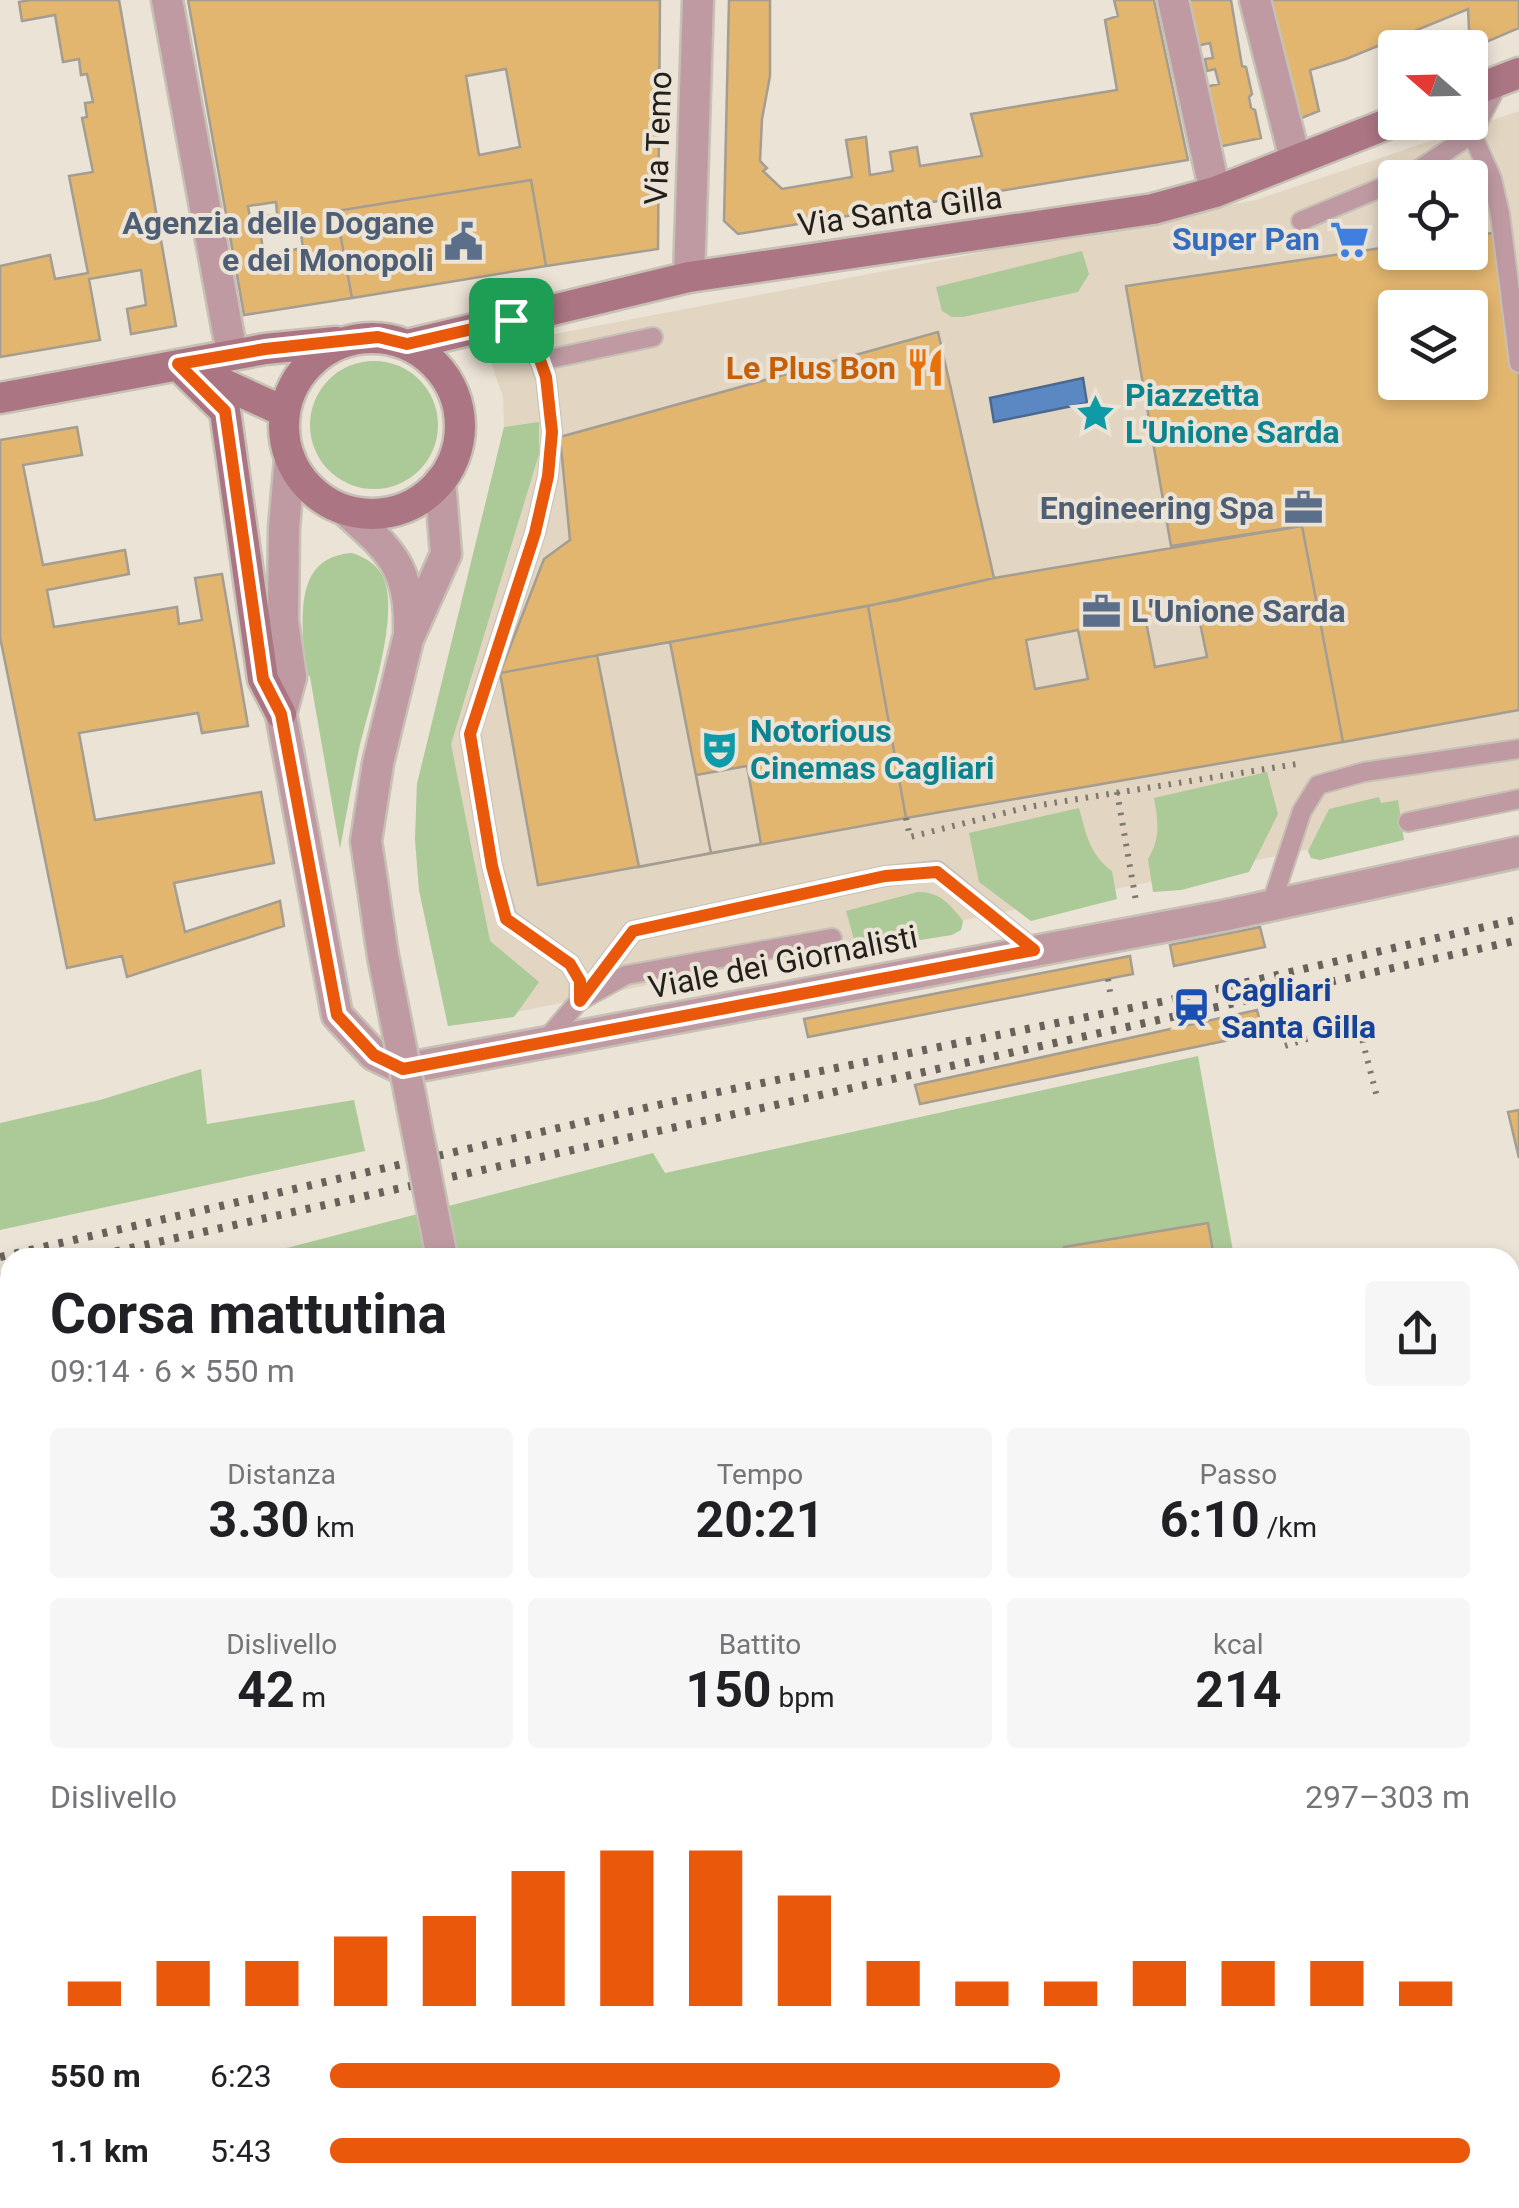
<!DOCTYPE html>
<html lang="it">
<head>
<meta charset="utf-8">
<style>
	:root { --surface:#fff; --page:#f6f6f6; --text:#202124; --muted:#757577; --accent:#ea580c }
	body { margin:0; font-family:Roboto,sans-serif; background:var(--page); color:var(--text); height:100vh; display:flex; flex-direction:column; font-size:38px; white-space:nowrap }
	* { box-sizing:border-box; margin:0 }
	p { font-size:32px; color:var(--muted) }
	.icon { flex:none; width:55px; height:55px; fill:none; stroke:currentColor; stroke-width:2; stroke-linecap:round; stroke-linejoin:round }
	.map { position:relative; flex:1; overflow:hidden }
	.panel { position:absolute; left:0px; top:1248px; width:1520px; height:962px; display:flex; flex-direction:column; background:var(--surface); border-radius:30px 30px 0 0; box-shadow:0 5px 15px #0003 }
	.panel>* { flex:none }
	.needle { width:65px; rotate:290deg }
	.fabs { position:absolute; left:1378px; top:30px; display:grid; gap:20px }
	.fabs a { display:grid; place-items:center; width:110px; height:110px; border-radius:10px; background:var(--surface); box-shadow:0 5px 15px #0003; font-size:50px }
	.pin { position:absolute; display:grid; place-items:center; width:85px; height:85px; color:#fff; margin:-42px; border-radius:20px; box-shadow:0 5px 15px #0006 }
	.round { display:grid; place-items:center; flex:none; width:105px; height:105px; border-radius:10px; background:var(--page) }
	.head { display:flex; align-items:center; justify-content:space-between; height:170px; padding:0 50px }
	h1 { font-size:55px; font-weight:700; line-height:75px }
	.figures { display:grid; grid-template-columns:repeat(3,1fr); gap:15px; height:170px; padding:10px 50px }
	.figures div { display:grid; align-content:center; border-radius:10px; background:var(--page); text-align:center }
	.figures b { font-size:50px; font-weight:700 }
	.figures small { font-size:28px; font-weight:400 }
	.figures p { font-size:28px }
	.chart { height:280px; padding:20px 50px }
	.chart p { display:flex; justify-content:space-between }
	.chart svg { width:100%; height:180px; margin-top:10px; stroke:var(--accent); stroke-width:6 }
	ul { padding:0 50px; list-style:none; font-size:32px }
	li { display:grid; grid-template-columns:160px 120px 1fr; align-items:center; height:75px }
	li i { height:25px; border-radius:12px; background:var(--accent) }
	.map>svg:first-child { display:block }
</style>
</head>
<body>
<div class="map">
<svg width="1519" height="2208" viewBox="0 0 1519 2208">
	<rect width="100%" height="100%" fill="#ebe3d6"/>
	<!-- built -->
	<path fill="#e2d5c2" fill-rule="evenodd" d="M1519,111V806L448,1026L419,890L415,839L417,784L504,427L503,397L485,345L518,341L1256,200ZM1395,178H1470V252H1395ZM1395,308H1470V382H1395Z"/>
	<!-- grass -->
	<path fill="#acc998" d="M1082,251L1089,274L1078,292L963,317H952L942,311L936,287Z
		M310 425a64 64 0 1 1 128 0a64 64 0 1 1-128 0Z
		M539,422V454L451,744L490,941L539,982L514,1017L448,1026L419,890L415,839L417,784L504,427Z
		M352,553C364,557 375,563 382,575C402,611 368,709 359,749C352,782 346,816 340,849L310,677L304,669C304,624 290,557 352,553Z
		M1267,772L1278,814L1249,872L1181,890L1153,892L1148,859C1161,838 1158,821 1154,798Z
		M1379,797L1381,803L1398,800L1404,840L1320,860L1311,858L1308,851L1329,809Z
		M1079,808C1086,834 1090,855 1112,871L1117,899L1031,921L979,882L969,833Z
		M918,892C940,892 950,904 963,921L961,930L952,935L857,950L846,911Z
		M1198,1056L1234,1257L248,1258L653,1153L665,1173Z
		M201,1069L207,1124L354,1100L365,1151L0,1230V1123L100,1100Z
		M10,1308V1418L0,1420V1310Z
		M1519,2007V2208H1026V2200H1510V2008Z
		M665,2200H990L991,2208H666Z"/>
	<!-- water -->
	<path fill="#5b88c3" stroke="#4a6991" stroke-width="2.5" d="M1083,378L1087,403L994,422L990,398Z"/>
	<!-- building -->
	<path fill="#e3b670" stroke="#a49d91" stroke-width="2.5" fill-rule="evenodd" d="M30,0H119L176,326L131,334L127,309L146,305L141,270L89,279L100,340L0,357V266L50,255L55,279L88,273L69,176L93,172L82,118L87,117L85,103L93,102L87,74L81,75L79,59L63,62L55,15L22,21L19,2Z
		M188,0H660L658,249L546,266L531,180L336,211L352,298L244,315ZM506,69L520,147L479,155L466,76ZM276,202L277,214L250,218L248,206ZM300,227L303,248L264,255L260,231Z
		M729,0H770V76L762,119L760,161L767,168L763,171L782,189L852,177L846,140L866,137L870,175L893,171L890,152L917,147L920,166L982,156L971,114L1117,90L1105,20L1118,16L1114,0H1154L1188,160L738,234L724,221Z
		M1186,0H1231L1242,66L1246,67L1252,94L1249,97L1251,108L1255,110L1261,138L1218,147L1205,87L1219,84L1215,69L1207,71L1205,59L1213,58L1210,43L1196,46L1190,19L1193,17Z
		M1263,0H1519V28L1470,49L1468,9L1346,59L1310,70L1319,111L1289,123Z
		M531,180L546,266L352,298L336,211Z
		M1506,231L1519,284V710L1343,742L1302,526L1171,546L1126,286L1395,246V252H1470V236ZM1395,308H1470V382H1395Z
		M938,332L994,578L899,600L500,673L544,559L570,540L560,437Z
		M77,427L82,455L23,465L43,565L125,550L129,574L47,590L54,627L177,607L179,624L202,620L195,578L222,574L248,726L202,733L198,713L79,733L95,820L261,792L274,863L174,883L185,932L280,901L284,926L127,977L122,956L67,968L0,637V440Z
		M1302,526L1343,742L906,818L868,606L994,578ZM1197,608L1207,657L1155,667L1145,617ZM1078,630L1088,679L1035,689L1026,640Z
		M868,606L906,818L538,885L500,673Z
		M670,642L711,853L639,867L597,655Z
		M747,766L761,844L711,853L696,775Z
		M1260,927L1265,947L1174,966L1170,945Z
		M1130,956L1133,974L808,1037L804,1019Z
		M1257,1010L1263,1033L920,1104L915,1085Z
		M1519,1110V1158L1508,1112Z
		M1208,1223L1214,1258H1066L1064,1247Z
		M0,1507L10,1575V1635L0,1636Z"/>
	<g fill="none" stroke-linecap="round" stroke-linejoin="round">
		<defs>
			<path id="lane" d="M1472,134L1492,179L1500,214L1519,363
				M1406,178L1472,134L1500,80
				M1301,221L1395,182
				M511,320L540,361L653,337
				M540,361L546,377L552,432L548,476L535,533L470,733L492,866L507,919L570,964L580,981L579,1001
				M1408,822L1519,799
				M1271,905L1302,811L1318,785L1364,772L1519,749
				M580,1001L633,931L885,876L937,871L1035,951
				M543,1043L579,1001L626,975L832,938
				M0,1434L10,1432"/>
			<path id="street" d="M167,0L232,354
				M1173,0L1215,192
				M1255,0L1295,159
				M689,277L698,0
				M290,458L284,528L283,621L291,677L281,714L337,1015L374,1055L403,1069L1222,916L1519,852
				M345,510C389,549 411,567 409,631
				M408,639L446,554L440,481
				M1510,1365L1519,1363
				M1510,1482L1519,1483
				M0,1690L10,1688
				M0,1736L10,1734"/>
			<path id="secondary" d="M1470,92L1519,73
				M284 426a88 88 0 1 1 176 0a88 88 0 1 1-176 0Z
				M407,345L689,277L1153,209L1215,192L1395,121
				M178,365L225,411L263,679L281,714
				M195,371L285,412
				M0,398L265,349L336,342"/>
		</defs>
		<!-- lane casing -->
		<use href="#lane" stroke="#c7c0b5" stroke-width="22"/>
		<!-- street casing -->
		<use href="#street" stroke="#c7c0b5" stroke-width="35"/>
		<!-- secondary casing -->
		<use href="#secondary" stroke="#c7c0b5" stroke-width="35"/>
		<!-- path -->
		<path stroke="#7d7870" stroke-width="6" stroke-dasharray="2.5 8" stroke-linecap="butt" d="M1117,792L1136,901
			M906,818L910,837L1028,807L1303,763
			M1108,979L1111,998
			M1282,1036L1285,1046L1358,1023L1378,1101"/>
		<!-- lane -->
		<use href="#lane" stroke="#bf9aa3" stroke-width="18"/>
		<!-- street -->
		<use href="#street" stroke="#bf9aa3" stroke-width="30"/>
		<!-- secondary -->
		<use href="#secondary" stroke="#ab7583" stroke-width="30"/>
		<!-- rail -->
		<path stroke="#67625b" stroke-width="8" stroke-dasharray="5 10" stroke-linecap="butt" d="M0,1257L684,1099L1165,1001L1519,919
			M86,1258L1519,940
			M0,1277L10,1275"/>
		<defs>
			<path id="street-bridge" d="M408,639L378,763L366,841L383,956L442,1258"/>
		</defs>
		<!-- street-bridge casing -->
		<use href="#street-bridge" stroke="#c7c0b5" stroke-width="35" stroke-linecap="butt"/>
		<!-- street-bridge -->
		<use href="#street-bridge" stroke="#bf9aa3" stroke-width="30"/>
	</g>
	<g fill="none" stroke-linecap="round" stroke-linejoin="round">
		<defs>
			<path id="route" d="M511,320L540,360L546,377L552,432L548,476L535,533L470,734L492,866L506,919L570,964L580,981V1001L633,931L885,876L937,872L1034,950L403,1069L374,1055L337,1015L281,714L263,679L225,411L178,364L265,349L378,337L407,344Z"/>
		</defs>
		<!-- route casing -->
		<use href="#route" stroke="#fff" stroke-width="20"/>
		<!-- route -->
		<use href="#route" stroke="#ea580c" stroke-width="12"/>
	</g>
	<!-- icons -->
	<defs>
		<symbol id="supermarket-bare" viewBox="-9 -9 18 18"><path d="M-6-5.5h2.5l.6 2H6L4.5 2H-2.5L-4.4-4H-6ZM-1.5 3.2a1.3 1.3 0 1 0 .1 0ZM3 3.2a1.3 1.3 0 1 0 .1 0Z" fill="#3f7fe0" stroke="#ebe3d6" stroke-width="2.5" paint-order="stroke"/></symbol>
		<symbol id="civic-bare" viewBox="-9 -9 18 18"><path d="M-.6-6.5H3V-4.5H.6V-3L4-1V1h2V6H-6V1h2V-1L-.6-3ZM-1.2 2.5V6h2.4V2.5Z" fill="#5c6f8a" stroke="#ebe3d6" stroke-width="2.5" paint-order="stroke"/></symbol>
		<symbol id="restaurant-bare" viewBox="-9 -9 18 18"><path d="M-5-6h1v4h1v-4h1v4h1v-4h1v5L-1.5 .5V6h-2V.5L-5-1ZM5-6V6H3V1.5H1.5Q1.5-4 5-6Z" fill="#e8710a" stroke="#ebe3d6" stroke-width="2.5" paint-order="stroke"/></symbol>
		<symbol id="sight-bare" viewBox="-9 -9 18 18"><path d="M0-6L1.8-2.2L6-1.7L2.9 1.2L3.7 5.4L0 3.3L-3.7 5.4L-2.9 1.2L-6-1.7L-1.8-2.2Z" fill="#0f9aa8" stroke="#ebe3d6" stroke-width="2.5" paint-order="stroke"/></symbol>
		<symbol id="office-bare" viewBox="-9 -9 18 18"><path d="M-6-3h4V-5.5h4V-3h4V5H-6ZM-1-4.5V-3h2v-1.5ZM-6 0V1H6V0Z" fill="#5c6f8a" stroke="#ebe3d6" stroke-width="2.5" paint-order="stroke"/></symbol>
		<symbol id="theatre-bare" viewBox="-9 -9 18 18"><path d="M-5-5.5Q0-4 5-5.5V0Q5 5 0 6Q-5 5-5 0ZM-3.3-2.5H-1v1.5H-3.3ZM1-2.5H3.3v1.5H1ZM-2.8 1Q0 5.5 2.8 1Z" fill="#0f9aa8" stroke="#ebe3d6" stroke-width="2.5" paint-order="stroke"/></symbol>
		<symbol id="station-bare" viewBox="-9 -9 18 18"><path d="M-3-6H3Q5-6 5-4V2Q5 4 3 4L4.5 6H3L1.5 4h-3L-3 6H-4.5L-3 4Q-5 4-5 2V-4Q-5-6-3-6ZM-3.5-4v3h7v-3ZM-3.5 1v1.5H-2V1ZM2 1v1.5H3.5V1Z" fill="#1a4fb4" stroke="#ebe3d6" stroke-width="2.5" paint-order="stroke"/></symbol>
	</defs>
	<g fill-rule="evenodd">
		<use href="#supermarket-bare" x="1322" y="212" width="55" height="55"/>
		<use href="#civic-bare" x="436" y="214" width="55" height="55"/>
		<use href="#restaurant-bare" x="898" y="340" width="55" height="55"/>
		<use href="#sight-bare" x="1068" y="386" width="55" height="55"/>
		<use href="#office-bare" x="1276" y="480" width="55" height="55"/>
		<use href="#office-bare" x="1074" y="584" width="55" height="55"/>
		<use href="#theatre-bare" x="692" y="722" width="55" height="55"/>
		<use href="#station-bare" x="1164" y="980" width="55" height="55"/>
	</g>
	<g text-anchor="middle" stroke-width="8" stroke-linejoin="round" paint-order="stroke">
		<!-- street labels -->
		<g font-size="32" fill="#23201c" stroke="#ebe3d6">
			<text transform="translate(658 138) rotate(-88)" y="11">Via Temo</text>
			<text transform="translate(900 211) rotate(-8)" y="11">Via Santa Gilla</text>
			<text transform="translate(783 962) rotate(-11)" y="11">Viale dei Giornalisti</text>
		</g>
		<!-- service labels -->
		<g font-size="32" font-weight="bold" fill="#4e5e75" stroke="#ebe3d6" text-anchor="end">
			<text x="434" y="234">Agenzia delle Dogane<tspan x="434" dy="37">e dei Monopoli</tspan></text>
			<text x="1274" y="519">Engineering Spa</text>
			<text x="1131" y="622" text-anchor="start">L'Unione Sarda</text>
		</g>
		<!-- shop labels -->
		<g font-size="32" font-weight="bold" fill="#366cbe" stroke="#ebe3d6" text-anchor="end">
			<text x="1320" y="250">Super Pan</text>
		</g>
		<!-- food labels -->
		<g font-size="32" font-weight="bold" fill="#c56008" stroke="#ebe3d6" text-anchor="end">
			<text x="896" y="379">Le Plus Bon</text>
		</g>
		<!-- culture labels -->
		<g font-size="32" font-weight="bold" fill="#0d838f" stroke="#ebe3d6" text-anchor="start">
			<text x="1125" y="406">Piazzetta<tspan x="1125" dy="37">L'Unione Sarda</tspan></text>
			<text x="750" y="742">Notorious<tspan x="750" dy="37">Cinemas Cagliari</tspan></text>
		</g>
		<!-- transit labels -->
		<g font-size="32" font-weight="bold" fill="#164399" stroke="#ebe3d6" text-anchor="start">
			<text x="1221" y="1001">Cagliari<tspan x="1221" dy="37">Santa Gilla</tspan></text>
		</g>
	</g>
</svg>
<div class="fabs">
<a><svg class="needle" viewBox="-14 -14 28 28"><path d="M0-13l5 13h-10z" fill="#e53935"/><path d="M0 13l5-13h-10z" fill="#757577"/></svg></a>
<a><svg class="icon" aria-label="locate" viewBox="0 0 24 24"><circle cx="12" cy="12" r="6"/><path d="M12 2v4M12 18v4M2 12h4M18 12h4"/></svg></a>
<a><svg class="icon" aria-label="layers" viewBox="0 0 24 24"><path d="M12 4l9 5-9 5-9-5zM3 14l9 5 9-5"/></svg></a>
</div>
<div class="pin" style="left:511px;top:320px;background:#1e9e55"><svg class="icon" aria-label="arrive" viewBox="0 0 24 24"><path d="M6 21V4h12l-3 4 3 4H6"/></svg></div>
<section class="panel">
<div class="head"><div><h1>Corsa mattutina</h1><p>09:14 · 6 × 550 m</p></div><a class="round"><svg class="icon" aria-label="share" viewBox="0 0 24 24"><path d="M12 15V3M7 8l5-5 5 5M5 13v7h14v-7"/></svg></a></div>
<div class="figures">
<div><p>Distanza</p><b>3.30<small> km</small></b></div>
<div><p>Tempo</p><b>20:21</b></div>
<div><p>Passo</p><b>6:10<small> /km</small></b></div>
</div>
<div class="figures">
<div><p>Dislivello</p><b>42<small> m</small></b></div>
<div><p>Battito</p><b>150<small> bpm</small></b></div>
<div><p>kcal</p><b>214</b></div>
</div>
<div class="chart"><p><span>Dislivello</span>297–303 m</p>
<svg viewBox="0 0 160 44" preserveAspectRatio="none"><path d="M5 44V38M15 44V33M25 44V33M35 44V27M45 44V22M55 44V11M65 44V6M75 44V6M85 44V17M95 44V33M105 44V38M115 44V38M125 44V33M135 44V33M145 44V33M155 44V38"/></svg>
</div>
<ul>
<li><b>550 m</b>6:23<i style="width:64%"></i></li>
<li><b>1.1 km</b>5:43<i style="width:100%"></i></li>
</ul>
</section>
</div>
</body>
</html>
